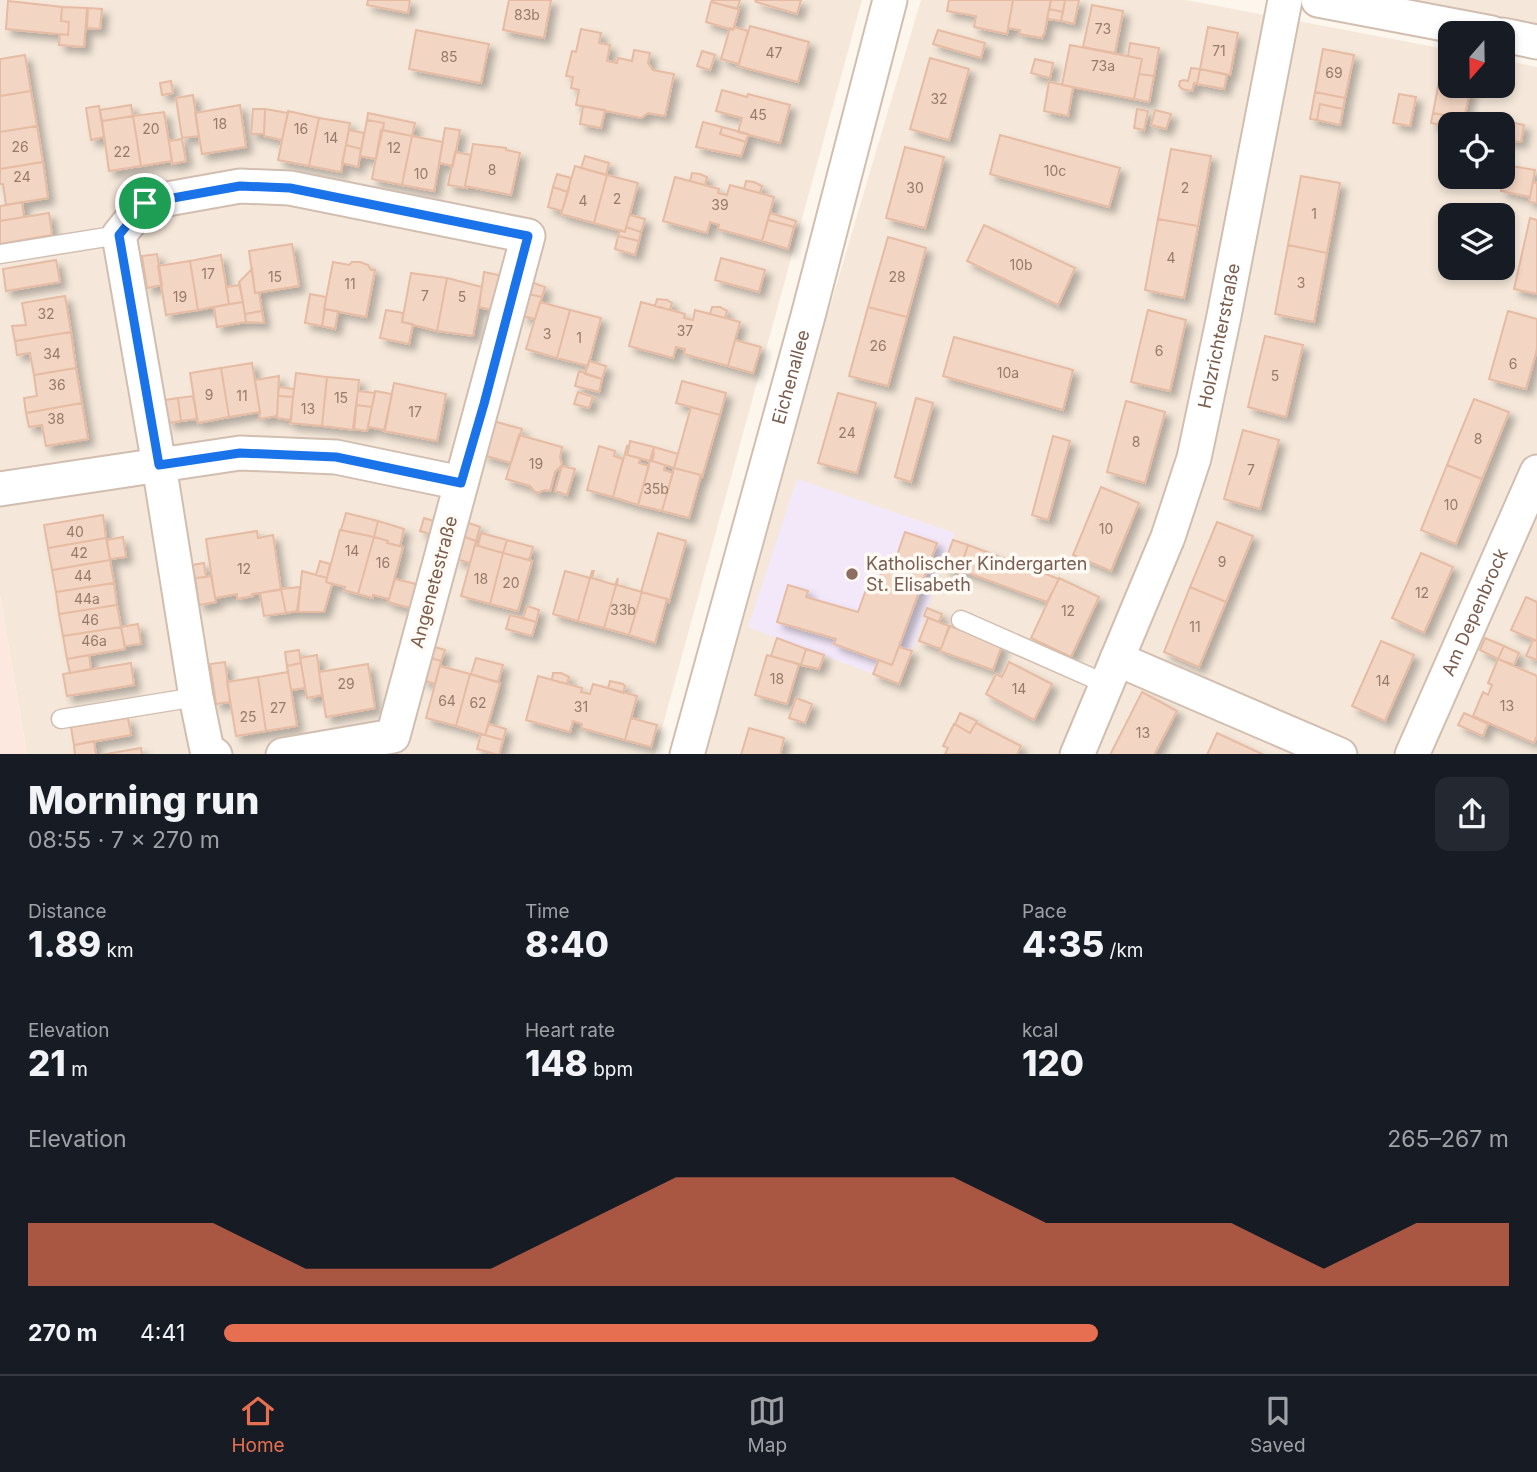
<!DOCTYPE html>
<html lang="en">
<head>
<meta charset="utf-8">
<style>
	:root { --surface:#171b24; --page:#242831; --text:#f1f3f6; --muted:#9ea1a6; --line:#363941; --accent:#e76f51 }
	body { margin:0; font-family:Inter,sans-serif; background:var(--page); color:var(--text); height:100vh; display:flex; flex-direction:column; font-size:26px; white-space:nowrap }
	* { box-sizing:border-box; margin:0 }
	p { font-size:23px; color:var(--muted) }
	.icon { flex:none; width:38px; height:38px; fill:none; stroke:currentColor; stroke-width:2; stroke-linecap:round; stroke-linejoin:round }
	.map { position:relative; height:754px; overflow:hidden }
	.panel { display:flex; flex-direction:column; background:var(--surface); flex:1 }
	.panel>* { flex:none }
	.needle { width:46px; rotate:200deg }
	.controls { position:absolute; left:1438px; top:21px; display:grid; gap:14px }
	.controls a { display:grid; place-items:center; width:77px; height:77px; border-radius:14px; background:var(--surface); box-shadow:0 4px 10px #0003; font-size:35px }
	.pin { position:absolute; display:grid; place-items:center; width:60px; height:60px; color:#fff; margin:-30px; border:4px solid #fff; border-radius:50%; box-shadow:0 2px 7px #0007 }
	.round { display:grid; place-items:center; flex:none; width:74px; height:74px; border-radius:14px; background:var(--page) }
	.summary { display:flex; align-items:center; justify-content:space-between; height:119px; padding:0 28px }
	h1 { font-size:38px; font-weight:800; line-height:52px }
	.metrics { display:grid; grid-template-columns:repeat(3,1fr); gap:10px; height:119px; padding:7px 28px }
	.metrics div { display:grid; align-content:center }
	.metrics b { font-size:35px; font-weight:800 }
	.metrics small { font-size:19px; font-weight:400 }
	.metrics p { font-size:19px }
	.chart { height:196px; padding:14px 28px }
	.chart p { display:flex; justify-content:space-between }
	.chart svg { width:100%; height:126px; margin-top:7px; fill:var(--accent); opacity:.7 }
	ul { padding:0 28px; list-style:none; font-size:23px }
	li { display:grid; grid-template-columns:112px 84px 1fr; align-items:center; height:52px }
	li i { height:18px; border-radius:9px; background:var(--accent) }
	.tabs { display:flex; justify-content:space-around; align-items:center; height:98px; border-top:2px solid var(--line); background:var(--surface); font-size:19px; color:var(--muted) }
	.tabs a { display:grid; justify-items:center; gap:4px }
	.tabs .on { color:var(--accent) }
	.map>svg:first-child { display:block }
</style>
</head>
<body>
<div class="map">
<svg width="1537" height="755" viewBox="0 0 1537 755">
	<defs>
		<filter id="shadow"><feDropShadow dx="6" dy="6" stdDeviation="3.5" flood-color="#0004"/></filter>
	</defs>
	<rect width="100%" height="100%" fill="#fdf6ec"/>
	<!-- residential -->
	<path fill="#f5e8da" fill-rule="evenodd" d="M0,0H862L655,754H27L0,596Z
		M921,0H1186L1451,50V86H1503V60L1537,67V754L706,755L826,320ZM1451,124H1503V177H1451ZM1451,215H1503V268H1451Z
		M1415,0H1537V23Z"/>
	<!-- commercial -->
	<path fill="#fde8e0" d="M0,596L27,754H0Z"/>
	<!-- education -->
	<path fill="#f3e8fa" d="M797,479L955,533L900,684L748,627Z"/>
	<!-- building -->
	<path fill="#f3d5c3" stroke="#e6bba3" stroke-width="2" filter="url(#shadow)" d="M368,0H410L408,13L367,5Z
		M509,0H551L544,38L503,30Z
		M712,0H740L737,9L712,2Z
		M755,0H801L797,14L756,2Z
		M949,0H1013L1007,34L974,27L976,16L947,11Z
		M1013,0H1051L1044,35H1043L1042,38L1019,34L1020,30L1008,28Z
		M1051,0H1065L1063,12L1049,9Z
		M1065,0H1079L1074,24L1061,21Z
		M8,1L62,7L61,21L69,22L68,35L6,29Z
		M711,2L739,9L733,30L706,22Z
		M1092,5L1123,11L1115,53L1083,47Z
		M62,7L87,8L84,47L59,45L60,34L68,35L69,22L61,21Z
		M88,8L102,9L100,29L87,28Z
		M1049,9L1063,12L1061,21L1047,19Z
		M750,26L809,42L798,82L738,66Z
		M734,27L748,31L739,64L721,59L730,28L733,30Z
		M1208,27L1238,33L1230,75L1200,69Z
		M581,29L601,33L599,43L610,45L607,61L617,63L618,58L632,61L634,50L650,53L648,63L653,70L674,74L665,116L648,113L641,118L576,105L579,90L571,88L573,77L566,76L572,51L576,52Z
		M416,30L489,44L481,83L409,69Z
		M938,30L985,43L981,58L933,44Z
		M1130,43L1159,48L1154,76L1139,74L1142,59L1128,56Z
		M1070,45L1142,59L1134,99L1062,85Z
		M1323,49L1354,55L1345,98L1315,92Z
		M702,51L715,55L710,70L697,66Z
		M25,55L31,91L0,96V59Z
		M930,58L969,69L949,140L910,129Z
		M1035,59L1053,63L1050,78L1031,73Z
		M1191,68L1200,69L1197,84L1194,83L1192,91L1182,89L1179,86L1180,81L1184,80L1188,81Z
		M1200,69L1227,75L1224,89L1197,84Z
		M1441,71L1451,73V86H1471L1464,119L1433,113Z
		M1139,74L1154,76L1149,102L1134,99Z
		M171,81L173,93L162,95L160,83Z
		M1049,82L1073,87L1068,116L1044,111Z
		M722,90L747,97L748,94L790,105L780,143L738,132L742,118L716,111Z
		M31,91L37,126L0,132V96Z
		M1315,92L1345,98L1343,109L1320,104L1317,120L1310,119Z
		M1399,94L1416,97L1410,126L1393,123Z
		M193,95L199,136L182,138L176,98Z
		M1320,104L1343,109L1340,125L1317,120Z
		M131,105L133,116L102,121L100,110Z
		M240,105L246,147L202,154L195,113Z
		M99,106L104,137L91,140L86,108Z
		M583,106L605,110L601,128L580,124Z
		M253,109H265L264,134H251Z
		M265,109L288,113L282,140L264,136Z
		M1137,109L1148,111L1144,130L1134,128Z
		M1155,110L1171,114L1166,129L1151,125Z
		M288,111L319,118L309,166L278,160Z
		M164,112L172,161L141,166L133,116Z
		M368,113L415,123L412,136L383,130L384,123L367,120Z
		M1433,113L1464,119L1463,124H1451V127L1431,123Z
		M133,116L141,166L109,171L102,121Z
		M319,118L350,123L341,172L309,166Z
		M367,120L384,123L376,159L360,156Z
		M703,122L722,127L720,134L746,142L741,156L696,147Z
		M1509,122L1524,125L1521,142L1505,140Z
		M37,126L43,162L0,169V132Z
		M722,127L748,134L746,142L720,134Z
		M445,128L460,130L453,166L439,163Z
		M349,130L364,133L361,149L346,145Z
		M381,130L412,136L402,185L372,179Z
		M1000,135L1120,168L1109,207L990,174Z
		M412,136L443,142L434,191L402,185Z
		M182,139L186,161L172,164L169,141Z
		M473,144L506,148V150L520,153L511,195L465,186Z
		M346,145L361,149L358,167L342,163Z
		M905,147L944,157L925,228L886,218Z
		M1171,149L1211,156L1198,226L1158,219Z
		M455,152L471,155L465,186L466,188L448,185Z
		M585,156L609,163L606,175L581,168Z
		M43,162L48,198L6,205L3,184H0V169Z
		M1506,165L1535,170L1530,197L1501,191Z
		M575,166L607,175L594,223L561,214Z
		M692,173L700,174L707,177L705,185L690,181Z
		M557,174L571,178L568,192L553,187Z
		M607,175L638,183L625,232L594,223Z
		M1301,176L1340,183L1327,253L1288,245Z
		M675,177L719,189L718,193L727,195L730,185L774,197L762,241L718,229L719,225L710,222L707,233L663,221Z
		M746,181L754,182L762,186L760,193L744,189Z
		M1533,182L1537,183V203L1529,202Z
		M553,187L568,192L562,211L548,207Z
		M22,202L24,217L0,221V206Z
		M49,213L52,235L0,244V221Z
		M770,213L796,221L794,227L768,220Z
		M630,215L645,219L641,232L626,227Z
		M1530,218L1537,220V294L1514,289Z
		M1158,219L1198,226L1184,298L1145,290Z
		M768,220L794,227L788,249L762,241Z
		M984,225L1075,268L1058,305L967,261Z
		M626,227L641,232L639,241L618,236L620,230L625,232Z
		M618,236L639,241L635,255L615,249Z
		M888,237L926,248L907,317L868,307Z
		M292,244L299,286L255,293L249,251Z
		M1288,245L1327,253L1314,322L1275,314Z
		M157,254L162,285L147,288L142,256Z
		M221,255L229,304L198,310L190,261Z
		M721,258L765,270L759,292L715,280Z
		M56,260L60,282L6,291L3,269Z
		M190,261L198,310L166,315L158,266Z
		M333,262L349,265L352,262H360L368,265L371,270H375L366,317L324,309Z
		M252,269L255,293H259L262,311L245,314L239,282Z
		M484,272L503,276L496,311L479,307Z
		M411,273L447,278L437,331L402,322Z
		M447,278L482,287L473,336L437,331Z
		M531,282L545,287L542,297L528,294Z
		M240,285L243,302L229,304L226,287Z
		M310,294L326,297L322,326L305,323Z
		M528,294L542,297L535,319L522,316Z
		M65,296L71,332L15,341L12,326L26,325L22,303Z
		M657,299L667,300L672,303L670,310L655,306Z
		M243,302L246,322L217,327L214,307Z
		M540,302L570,310L557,358L526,349Z
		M641,302L685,314L684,318L693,320L695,310L740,322L728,366L684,354L685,349L676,347L673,358L629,346Z
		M712,307H720L727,311L725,318L710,314Z
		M868,307L907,317L888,386L849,376Z
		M325,309L338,311L335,329L322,326Z
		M386,310L403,313L402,322L413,324L409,344L380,338Z
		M570,310L601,318L588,366L557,358Z
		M1148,310L1186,320L1170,391L1131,382Z
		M262,311L264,323L246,322L245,314Z
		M1508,311L1537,319V349L1526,389L1489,379Z
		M71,332L76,368L34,375L30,353L17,355L15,341Z
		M1265,336L1303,345L1286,417L1248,407Z
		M954,337L1073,370L1063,410L943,376Z
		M735,340L761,347L753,373L728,366Z
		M589,361L606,366L602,379L585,374Z
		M252,363L260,412L229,417L221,368Z
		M76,368L82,403L26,413L24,398L37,396L34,375Z
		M221,368L229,417L198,423L190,373Z
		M579,371L602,379L599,392L575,386Z
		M296,373L327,377L322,426L290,423Z
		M279,376L277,416L259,419L260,412L255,380Z
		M327,377L359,380L354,430L322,426Z
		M682,381L726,393L720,415L676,403Z
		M394,383L446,394L437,441L384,431Z
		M279,387L294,389L293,397L278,396Z
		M358,391L375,393L372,407L356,405Z
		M375,391L392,394L385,430L368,427Z
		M578,392L593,397L589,408L574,404Z
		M838,393L876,403L857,473L818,463Z
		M193,396L197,419L181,421L178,398Z
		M278,396L293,397L291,420L277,418Z
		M178,398L181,421L169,423L165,400Z
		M916,398L933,403L911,482L895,477Z
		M1474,399L1509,412L1482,479L1447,465Z
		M1126,401L1165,412L1145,483L1107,472Z
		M82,403L88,439L46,446L42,425L29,427L26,413Z
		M356,405L372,407L367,431L353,429Z
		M691,407L720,415L702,477L700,476L701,475L674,468Z
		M493,421L522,429L511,463L483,455Z
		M1243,430L1279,440L1260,509L1224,499Z
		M519,435L562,447L560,457L562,465L555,472L550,491L545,490L536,493L530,486L506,479Z
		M1053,436L1070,441L1048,520L1032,515Z
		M630,441L654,447L650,461L627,455Z
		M599,446L615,451L614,456L623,459L613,497L587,490Z
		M627,446L629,447L627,455L640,458L639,463L649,466L638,505L613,497Z
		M654,447L678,454L674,468L652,461Z
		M652,453L654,454L652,461L665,465L664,470L673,473L662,511L638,505Z
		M1447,465L1482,479L1456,544L1421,530Z
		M562,466L575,469L567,495L555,491Z
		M674,468L701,475L689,518L662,511Z
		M1101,487L1139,503L1111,571L1073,555Z
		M346,513L378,521L374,537L341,530Z
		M103,515L106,538L48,548L44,525Z
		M424,518L437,522L433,535L420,531Z
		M378,521L404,529L400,546L387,543L388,541L374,537Z
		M466,522L480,527L476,541L462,536Z
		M1217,522L1253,536L1226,602L1190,587Z
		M340,530L374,537L358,594L344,590L345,587L326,582Z
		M257,531L258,538L273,535L281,590L252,594L253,596L237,599V594L215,598L206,539Z
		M905,532L937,543L892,665L834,644L836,639L777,622L788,585L808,591L806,597L858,612L868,584L876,587L887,558L895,561Z
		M481,533L507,540L503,553L478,546Z
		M658,533L686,541L669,602L667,599L641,592Z
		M462,536L476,541L470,563L456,559Z
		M123,537L126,557L110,559L107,540Z
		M374,537L388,541L387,543L403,547L389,599L373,595V598L358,594Z
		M106,538L110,560L52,570L48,548Z
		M507,540L533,547L529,560L503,553Z
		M953,540L968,545L959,573L943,567Z
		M475,545L503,553L490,604L461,596Z
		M968,545L1059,579L1047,602L960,570Z
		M503,553L532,561L518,611L490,604Z
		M1421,553L1453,567L1424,633L1392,618Z
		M110,560L114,583L56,592L52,570Z
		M320,561L330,564L327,578L316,575Z
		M204,563L206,577L195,578L192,565Z
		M302,571L327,578L326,582L332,584L324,612H298Z
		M565,571L590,578L578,621L553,614Z
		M592,571H594L592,578L615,585L618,578L604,628L578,621Z
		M211,576L216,602L199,605L195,578Z
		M618,578L617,585L642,592L629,635L604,628Z
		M1059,578L1099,597L1071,657L1031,638Z
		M395,579L420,585L414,609L388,602Z
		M114,583L117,605L59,614L56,592Z
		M300,587L297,611L286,613L281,589Z
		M1190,587L1226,602L1199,667L1164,652Z
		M281,589L286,613L264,616L260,593Z
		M642,592L667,599L655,643L629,635Z
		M1526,597L1537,602V641L1511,630Z
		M117,605L121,627L63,636L59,614Z
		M527,606L539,610L536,622L523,618Z
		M927,608L942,614L939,622L924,616Z
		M510,615L536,622L532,636L506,629Z
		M928,618L949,626L941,649L919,641Z
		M138,624L141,644L125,646L121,627Z
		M950,626L1002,645L993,670L940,651Z
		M121,627L125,649L67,659L63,636Z
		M777,638L806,649L801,665L771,656Z
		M1485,638L1504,646L1498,659L1480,650Z
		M1533,640L1537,641V660L1526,656Z
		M1381,641L1414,655L1385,721L1352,706Z
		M431,646L445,650L441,661L428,657Z
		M1504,646L1519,653L1514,665L1498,659Z
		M899,647L912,651L899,684L873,674L879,660L892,665Z
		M806,649L824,655L819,669L801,665Z
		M299,650L301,663L287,666L285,652Z
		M89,655L91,669L70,673L67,659Z
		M317,655L322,695L307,698L300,658Z
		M767,655L799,664L787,704L755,695Z
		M428,657L441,661L435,684L422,680Z
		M476,658L503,665L498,682L471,674Z
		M1498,659L1537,676V735L1534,743L1473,716L1483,692L1488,695L1492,685L1488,683Z
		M225,662L230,702L216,704L210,664Z
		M1009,662L1052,684L1034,720L986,694L996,674L1002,677Z
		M131,663L134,685L67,696L63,674Z
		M301,663L305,688L291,690L287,666Z
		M368,664L375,708L326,717L319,672Z
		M440,666L470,674L456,726L426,718Z
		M288,672L297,726L266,731L258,677Z
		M553,673H561L569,677L567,684L552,680Z
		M470,674L500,683L485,735L456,726Z
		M538,676L582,688L581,692L590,694L593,684L637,696L625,740L581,728L582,724L573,721L570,732L526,720Z
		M258,677L266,731L236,736L227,682Z
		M610,681L623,684L625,686L623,693L608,688Z
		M1142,692L1177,711L1154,755H1110Z
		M796,698L812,704L805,723L789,718Z
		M960,713L977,721L970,733L955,724Z
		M1464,713L1488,724L1483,736L1458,725Z
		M128,718L131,735L74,745L71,727Z
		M631,718L657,725L651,747L625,740Z
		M976,723L1021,746L1017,755L945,754L948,748L943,746L954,724L970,733Z
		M489,724L506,729L503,740L485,735Z
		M749,728L784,738L780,755H741Z
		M1217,733L1264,755H1207Z
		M481,734L503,740L499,755L477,749Z
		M94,741L96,755H75L74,745Z
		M141,748L142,755H100Z"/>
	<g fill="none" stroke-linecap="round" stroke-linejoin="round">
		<defs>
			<path id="service" d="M0,254L119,235
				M961,620L1106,684
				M61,719L196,697"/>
			<g id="minor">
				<path d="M1318,0L1492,33"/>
				<path d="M1503,35L1537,42"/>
				<path d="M0,489L240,453L336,457L461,483"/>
				<path d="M1117,659L1340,755"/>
				<path d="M215,755L207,750L196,697L159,465L119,235L145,203L240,186L290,188L528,236L393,736L283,755"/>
				<path id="s1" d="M687,755L808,316L890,0"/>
				<path id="s2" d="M1077,755L1168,537L1194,458L1224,316L1285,0"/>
				<path id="s3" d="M1412,755L1537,472"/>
			</g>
		</defs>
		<!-- service casing -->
		<use href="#service" stroke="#d1beb0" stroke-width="21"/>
		<!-- minor casing -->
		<use href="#minor" stroke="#d1beb0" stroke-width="37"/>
		<!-- service -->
		<use href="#service" stroke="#fff" stroke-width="18"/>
		<!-- minor -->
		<use href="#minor" stroke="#fff" stroke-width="33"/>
	</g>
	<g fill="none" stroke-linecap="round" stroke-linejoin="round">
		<defs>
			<path id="route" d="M240,186L290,188L528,236L484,404L461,483L336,457L240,453L159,465L119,235L145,203Z"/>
		</defs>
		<!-- route casing -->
		<use href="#route" stroke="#fff" stroke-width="14"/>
		<!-- route -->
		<use href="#route" stroke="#1a73e8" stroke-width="9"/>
	</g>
	<!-- markers -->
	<circle fill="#8d6e63" stroke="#fffaf3" stroke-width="2.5" cx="852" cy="574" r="7"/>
	<g text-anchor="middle" stroke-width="7" stroke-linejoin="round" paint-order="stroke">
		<!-- number labels -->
		<g font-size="14" fill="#987a6a">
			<text x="527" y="20">83b</text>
			<text x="1103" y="34">73</text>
			<text x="1219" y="56">71</text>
			<text x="774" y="58">47</text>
			<text x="449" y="62">85</text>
			<text x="1103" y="71">73a</text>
			<text x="1334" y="78">69</text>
			<text x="939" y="104">32</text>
			<text x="758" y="120">45</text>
			<text x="220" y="129">18</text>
			<text x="151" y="134">20</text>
			<text x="301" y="134">16</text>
			<text x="331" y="143">14</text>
			<text x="20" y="152">26</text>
			<text x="394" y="153">12</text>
			<text x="122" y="157">22</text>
			<text x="492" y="175">8</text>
			<text x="1055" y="176">10c</text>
			<text x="421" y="179">10</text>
			<text x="22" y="182">24</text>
			<text x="915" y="193">30</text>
			<text x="1185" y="193">2</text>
			<text x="617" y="204">2</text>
			<text x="583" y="206">4</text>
			<text x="720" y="210">39</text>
			<text x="1314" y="219">1</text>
			<text x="1171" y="263">4</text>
			<text x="1021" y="270">10b</text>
			<text x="208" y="279">17</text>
			<text x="275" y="282">15</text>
			<text x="897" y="282">28</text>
			<text x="1301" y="288">3</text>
			<text x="350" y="289">11</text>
			<text x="425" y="301">7</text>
			<text x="180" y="302">19</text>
			<text x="462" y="302">5</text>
			<text x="46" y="319">32</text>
			<text x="685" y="336">37</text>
			<text x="547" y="339">3</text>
			<text x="579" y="343">1</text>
			<text x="878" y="351">26</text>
			<text x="1159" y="356">6</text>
			<text x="52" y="359">34</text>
			<text x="1513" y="369">6</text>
			<text x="1008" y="378">10a</text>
			<text x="1275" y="381">5</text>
			<text x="57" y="390">36</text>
			<text x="209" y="400">9</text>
			<text x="242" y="401">11</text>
			<text x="341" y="403">15</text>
			<text x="308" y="414">13</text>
			<text x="415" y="417">17</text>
			<text x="56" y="424">38</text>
			<text x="847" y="438">24</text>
			<text x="1478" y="444">8</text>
			<text x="1136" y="447">8</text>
			<text x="536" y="469">19</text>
			<text x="1251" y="475">7</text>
			<text x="656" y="494">35b</text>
			<text x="1451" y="510">10</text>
			<text x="1106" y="534">10</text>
			<text x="75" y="537">40</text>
			<text x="352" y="556">14</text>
			<text x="79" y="558">42</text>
			<text x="1222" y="567">9</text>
			<text x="383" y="568">16</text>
			<text x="244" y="574">12</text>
			<text x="83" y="581">44</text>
			<text x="481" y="584">18</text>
			<text x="511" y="588">20</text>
			<text x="1422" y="598">12</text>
			<text x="87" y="604">44a</text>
			<text x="623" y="615">33b</text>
			<text x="1068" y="616">12</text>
			<text x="90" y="625">46</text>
			<text x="1195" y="632">11</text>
			<text x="94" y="646">46a</text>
			<text x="777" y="684">18</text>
			<text x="1383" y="686">14</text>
			<text x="346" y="689">29</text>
			<text x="1019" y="694">14</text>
			<text x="447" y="706">64</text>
			<text x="478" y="708">62</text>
			<text x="1507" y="711">13</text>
			<text x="581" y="712">31</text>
			<text x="278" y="713">27</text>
			<text x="248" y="722">25</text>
			<text x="1143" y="738">13</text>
		</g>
		<!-- street labels -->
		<g font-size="18" fill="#7a5c4d" stroke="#fffaf3">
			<text dy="6" stroke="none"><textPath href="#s2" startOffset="444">Holzrichterstraße</textPath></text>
			<text dy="6" stroke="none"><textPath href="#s1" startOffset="392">Eichenallee</textPath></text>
			<text transform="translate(434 582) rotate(-75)" y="6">Angenetestraße</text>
			<text dy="6" stroke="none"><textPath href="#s3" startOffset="156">Am Depenbrock</textPath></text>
		</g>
		<!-- education labels -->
		<g font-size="18" fill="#785e54" stroke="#fffaf3" text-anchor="start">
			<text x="866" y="570">Katholischer Kindergarten<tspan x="866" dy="21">St. Elisabeth</tspan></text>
		</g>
	</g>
</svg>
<div class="controls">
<a><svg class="needle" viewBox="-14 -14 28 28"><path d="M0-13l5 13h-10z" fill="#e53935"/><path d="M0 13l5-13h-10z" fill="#9ea1a6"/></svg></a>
<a><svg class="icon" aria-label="locate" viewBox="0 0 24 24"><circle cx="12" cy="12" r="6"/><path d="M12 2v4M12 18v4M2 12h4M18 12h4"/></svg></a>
<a><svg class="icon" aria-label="layers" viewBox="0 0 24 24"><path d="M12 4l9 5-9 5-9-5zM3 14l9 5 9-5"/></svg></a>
</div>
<div class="pin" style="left:145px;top:203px;background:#1e9e55"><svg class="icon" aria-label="arrive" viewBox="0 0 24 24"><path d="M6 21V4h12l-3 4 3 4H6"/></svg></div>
</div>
<section class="panel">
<div class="summary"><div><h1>Morning run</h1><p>08:55 · 7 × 270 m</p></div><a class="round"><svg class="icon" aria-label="share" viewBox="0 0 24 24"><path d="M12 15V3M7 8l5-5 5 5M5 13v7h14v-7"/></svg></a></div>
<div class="metrics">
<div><p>Distance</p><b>1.89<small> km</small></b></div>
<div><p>Time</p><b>8:40</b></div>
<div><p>Pace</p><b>4:35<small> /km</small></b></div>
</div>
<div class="metrics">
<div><p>Elevation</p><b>21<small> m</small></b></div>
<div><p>Heart rate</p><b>148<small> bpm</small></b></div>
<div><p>kcal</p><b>120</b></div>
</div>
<div class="chart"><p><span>Elevation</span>265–267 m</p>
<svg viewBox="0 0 160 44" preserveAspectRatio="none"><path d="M0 44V22L10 22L20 22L30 38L40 38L50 38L60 22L70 6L80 6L90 6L100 6L110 22L120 22L130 22L140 38L150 22L160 22V44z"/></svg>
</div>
<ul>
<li><b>270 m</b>4:41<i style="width:68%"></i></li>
</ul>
</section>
<nav class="tabs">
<a class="on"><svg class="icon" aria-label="home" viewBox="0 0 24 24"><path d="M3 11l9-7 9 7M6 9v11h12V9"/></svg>Home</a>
<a><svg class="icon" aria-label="map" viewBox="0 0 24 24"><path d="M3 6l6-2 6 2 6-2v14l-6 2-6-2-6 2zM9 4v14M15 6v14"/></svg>Map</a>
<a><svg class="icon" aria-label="saved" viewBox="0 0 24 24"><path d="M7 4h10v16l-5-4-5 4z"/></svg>Saved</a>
</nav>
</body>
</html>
